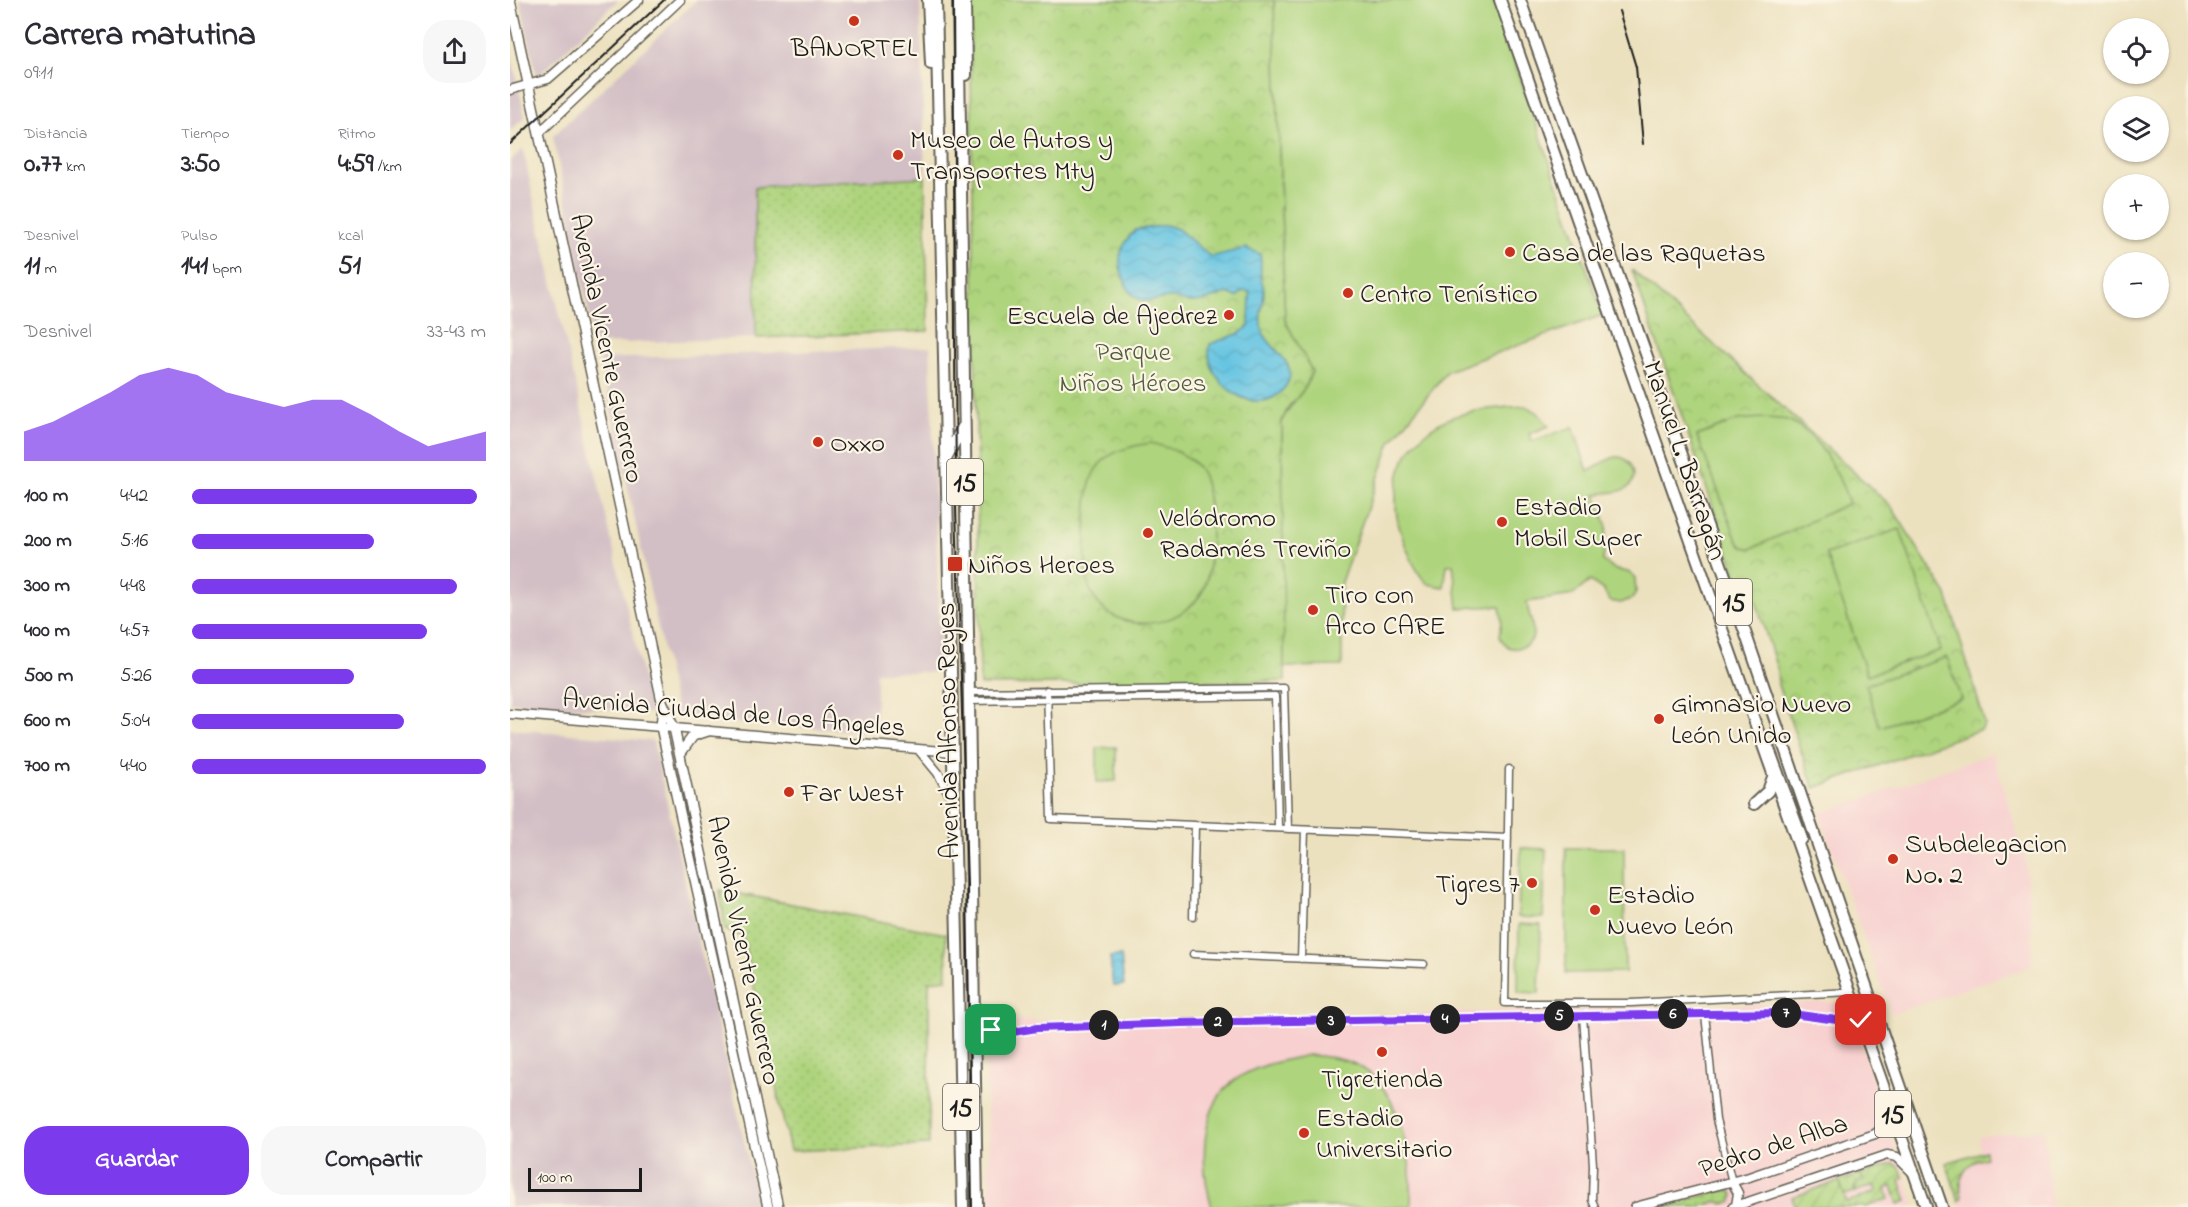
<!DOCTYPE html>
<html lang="es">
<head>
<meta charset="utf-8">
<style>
	:root { --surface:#fff; --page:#f7f7f7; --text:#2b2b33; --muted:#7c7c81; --accent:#7c3aed }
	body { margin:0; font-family:"Indie Flower",sans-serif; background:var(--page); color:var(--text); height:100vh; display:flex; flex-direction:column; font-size:22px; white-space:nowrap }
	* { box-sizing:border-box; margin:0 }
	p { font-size:20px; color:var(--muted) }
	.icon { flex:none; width:33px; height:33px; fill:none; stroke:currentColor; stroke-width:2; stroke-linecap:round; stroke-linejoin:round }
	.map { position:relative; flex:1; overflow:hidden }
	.drawer { display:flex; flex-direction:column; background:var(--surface); width:510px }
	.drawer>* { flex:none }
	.fabs { position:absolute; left:1593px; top:18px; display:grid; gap:12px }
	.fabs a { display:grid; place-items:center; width:66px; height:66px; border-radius:50%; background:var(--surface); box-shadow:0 2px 4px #0004; font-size:30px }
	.scale { position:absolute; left:18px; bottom:15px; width:114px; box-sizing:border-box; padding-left:6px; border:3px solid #1c1c1c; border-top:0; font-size:16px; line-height:21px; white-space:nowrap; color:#1c1c1c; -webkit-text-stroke:4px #fcf5e5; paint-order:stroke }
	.pin { position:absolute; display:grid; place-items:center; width:51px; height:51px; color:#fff; margin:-26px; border-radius:12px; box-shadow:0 3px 9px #0006 }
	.km { position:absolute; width:30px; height:30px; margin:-15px; border-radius:50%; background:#222; color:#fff; font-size:16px; line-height:30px; text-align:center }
	.round { display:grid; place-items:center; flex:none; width:63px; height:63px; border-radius:24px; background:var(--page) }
	.head { display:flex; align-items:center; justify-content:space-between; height:102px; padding:0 24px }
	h1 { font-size:33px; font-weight:800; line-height:45px }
	.metrics { display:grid; grid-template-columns:repeat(3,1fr); gap:9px; height:102px; padding:6px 24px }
	.metrics div { display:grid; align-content:center }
	.metrics b { font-size:26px; font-weight:800 }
	.metrics small { font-size:16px; font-weight:400 }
	.metrics p { font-size:16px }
	.chart { height:168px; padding:12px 24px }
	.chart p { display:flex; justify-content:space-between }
	.chart svg { width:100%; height:108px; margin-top:6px; fill:var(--accent); opacity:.7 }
	.primary-button { display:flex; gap:12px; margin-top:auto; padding:12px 24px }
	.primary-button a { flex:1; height:69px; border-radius:24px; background:var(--accent); color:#fff; font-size:24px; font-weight:800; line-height:69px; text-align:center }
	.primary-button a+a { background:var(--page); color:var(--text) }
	ul { padding:0 24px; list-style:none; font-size:20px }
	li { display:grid; grid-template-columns:96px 72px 1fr; align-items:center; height:45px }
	li i { height:15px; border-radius:8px; background:var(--accent) }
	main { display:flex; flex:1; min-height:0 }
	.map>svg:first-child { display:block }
</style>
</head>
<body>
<main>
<section class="drawer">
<div class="head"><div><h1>Carrera matutina</h1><p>09:11</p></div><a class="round"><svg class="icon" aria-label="share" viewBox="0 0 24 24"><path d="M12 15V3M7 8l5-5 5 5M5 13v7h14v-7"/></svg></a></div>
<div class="metrics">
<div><p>Distancia</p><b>0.77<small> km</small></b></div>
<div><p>Tiempo</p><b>3:50</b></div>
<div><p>Ritmo</p><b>4:59<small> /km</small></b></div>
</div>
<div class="metrics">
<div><p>Desnivel</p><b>11<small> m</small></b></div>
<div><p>Pulso</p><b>141<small> bpm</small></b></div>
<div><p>kcal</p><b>51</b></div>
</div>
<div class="chart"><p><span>Desnivel</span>33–43 m</p>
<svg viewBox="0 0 160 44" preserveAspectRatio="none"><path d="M0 44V32L10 28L20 22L30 16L40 9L50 6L60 9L70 16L80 19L90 22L100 19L110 19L120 25L130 32L140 38L150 35L160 32V44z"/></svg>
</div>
<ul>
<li><b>100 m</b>4:42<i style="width:97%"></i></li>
<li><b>200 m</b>5:16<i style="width:62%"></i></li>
<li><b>300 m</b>4:48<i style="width:90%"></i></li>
<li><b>400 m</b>4:57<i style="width:80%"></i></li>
<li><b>500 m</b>5:26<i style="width:55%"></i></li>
<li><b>600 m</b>5:04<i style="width:72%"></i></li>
<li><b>700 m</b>4:40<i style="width:100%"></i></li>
</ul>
<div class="primary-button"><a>Guardar</a><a>Compartir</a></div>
</section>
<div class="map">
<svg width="1678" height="1207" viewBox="0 0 1678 1207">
	<defs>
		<pattern id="grass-dots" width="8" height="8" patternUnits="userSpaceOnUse" patternTransform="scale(1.5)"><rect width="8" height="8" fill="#aed47d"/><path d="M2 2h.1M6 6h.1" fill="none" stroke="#95b56b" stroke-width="1.8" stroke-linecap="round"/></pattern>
		<pattern id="park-crowns" width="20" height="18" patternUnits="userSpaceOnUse" patternTransform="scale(1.5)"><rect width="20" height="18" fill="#aed47d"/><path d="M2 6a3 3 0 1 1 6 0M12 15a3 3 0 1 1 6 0" fill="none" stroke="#95b56b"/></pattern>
		<pattern id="garden-furrows" width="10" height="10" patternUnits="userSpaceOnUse" patternTransform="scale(1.5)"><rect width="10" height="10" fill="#aed47d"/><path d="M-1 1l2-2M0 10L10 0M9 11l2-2" fill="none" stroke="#95b56b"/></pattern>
		<pattern id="water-waves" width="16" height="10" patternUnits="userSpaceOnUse" patternTransform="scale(1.5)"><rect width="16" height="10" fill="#64c4e2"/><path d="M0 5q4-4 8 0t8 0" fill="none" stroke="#56a8c1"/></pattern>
	</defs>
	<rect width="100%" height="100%" fill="#fcf5e5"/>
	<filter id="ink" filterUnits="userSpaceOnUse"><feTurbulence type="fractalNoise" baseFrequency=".0167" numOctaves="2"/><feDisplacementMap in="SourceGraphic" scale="12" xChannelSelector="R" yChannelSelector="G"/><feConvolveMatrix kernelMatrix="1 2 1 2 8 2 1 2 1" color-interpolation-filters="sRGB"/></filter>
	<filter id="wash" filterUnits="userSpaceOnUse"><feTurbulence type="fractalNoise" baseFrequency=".008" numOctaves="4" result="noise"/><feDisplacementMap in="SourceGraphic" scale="24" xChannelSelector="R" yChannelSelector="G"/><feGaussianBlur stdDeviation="1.35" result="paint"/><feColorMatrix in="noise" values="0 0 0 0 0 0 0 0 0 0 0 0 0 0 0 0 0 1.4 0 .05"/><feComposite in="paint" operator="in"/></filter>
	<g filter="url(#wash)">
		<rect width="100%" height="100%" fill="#ece1bf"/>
		<!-- built -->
		<path fill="#f7d0cf" d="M1483,753L1515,859L1522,928V966L1382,1014L1309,814Z
			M1337,1002L1405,1207H480L475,1021L809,1016Z
			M1534,1130L1542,1207H1451L1436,1164L1470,1153L1469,1136Z"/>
		<!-- industrial -->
		<path fill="#d2bec5" d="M10,0H108L27,77Z
			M187,0H410L415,177L245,188L246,338L85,344L43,136Z
			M0,49L15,117L0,131Z
			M13,149L27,216L141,713L0,702V161Z
			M420,347L431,672H366V732L168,719L90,359Z
			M0,729L143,741L249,1207H0Z"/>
		<!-- grass -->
		<path fill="url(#grass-dots)" stroke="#65784c" stroke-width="1.5" d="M415,177L418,331L246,338L245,187Z
			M210,890L436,934L437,979L419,981V1145L280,1151L233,937L215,930Z
			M1214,1190H1220L1224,1195L1222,1201L1214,1204L1208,1201L1190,1207H1149Z"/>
		<!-- park -->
		<path fill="url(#park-crowns)" stroke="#65784c" stroke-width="1.5" d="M460,0H764L775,320L802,371L797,389L779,406L772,421L775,681L470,685Z
			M1122,270L1381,506L1437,595L1475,724L1472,729L1304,788L1268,685L1267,669L1246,601L1231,589Z
			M1351,1174L1353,1179L1344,1188L1345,1192L1334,1195L1329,1181Z"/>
		<!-- garden -->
		<path fill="url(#garden-furrows)" stroke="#65784c" stroke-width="1.5" d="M1475,1151L1476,1158C1454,1162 1448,1178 1452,1198L1449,1201L1436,1163Z
			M1384,1163L1390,1168L1394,1178L1390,1180L1397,1201L1388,1204L1382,1186L1376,1189L1379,1199L1356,1207H1285L1282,1197L1329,1181L1337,1202L1366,1192L1364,1185L1345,1192L1346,1184L1353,1179L1351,1174Z"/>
		<!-- pitch -->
		<path fill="#aed47d" stroke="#65784c" stroke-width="1.5" d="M764,0H983L1093,315L937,371L881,442L831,582L832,666L774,667L772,421C782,399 795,395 802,371L775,320Z
			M1015,406L1027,412L1039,426L1019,434L1022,441L1063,427L1078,471C1088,468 1098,457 1107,457C1123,457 1130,479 1117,488C1108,494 1096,491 1086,495L1097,527L1093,561L1106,570L1118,572L1125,578L1126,592L1123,598L1111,603L1100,601L1093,590L1080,581L1063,595L1017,602C1018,619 1035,643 1008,648C998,650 994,644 990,637L992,620L990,606L948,608L943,564L937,565L934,587C929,586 921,586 917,583C905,574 889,532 887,517C885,504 886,484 890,471C894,457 907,439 919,430C946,409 982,409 1015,406Z
			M1252,418C1261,419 1272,418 1280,421C1309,435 1329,474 1339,503L1241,549L1231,546L1227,540L1187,436L1228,420Z
			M641,443C659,448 681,454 691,472C703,494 705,570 692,592C670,630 608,635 584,598C573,580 576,556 576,535C576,478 578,452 641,443Z
			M1390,529L1431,650L1357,675L1316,554Z
			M1437,657L1451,699L1370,727L1356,685Z
			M606,747V781L587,782V748Z
			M1011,848L1036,849L1033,918L1008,917Z
			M1056,848H1114L1115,972L1056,973Z
			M1009,924L1031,925L1029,993L1008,992Z
			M798,1055C817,1057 836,1058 852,1068C892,1092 903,1165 901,1207H702C690,1168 688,1103 728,1078C749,1064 774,1061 798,1055Z"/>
		<!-- water -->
		<path fill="url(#water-waves)" stroke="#40707f" stroke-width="1.5" d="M656,225L668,229L701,257L736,248L750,254C752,262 750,270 751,278C752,282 754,287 754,291C754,306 747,317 753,332C760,350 792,364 775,387C748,424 691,381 700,344L730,333L739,326L740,292L733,291L727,297L717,293C702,298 692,303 677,302C672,301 668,298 663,298C652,297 639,304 627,298C620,294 616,286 614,279C605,259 611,246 625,230Z
			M611,956L614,985L603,986L600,957Z"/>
	</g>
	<g filter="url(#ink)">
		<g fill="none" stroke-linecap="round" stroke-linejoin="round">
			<defs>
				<path id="minor" d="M537,690L541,819L998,838
					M459,692L774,688L778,829
					M459,701L765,696L768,828
					M999,769L995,1003H1121L1341,992
					M683,917L685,825
					M683,954L914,964
					M791,959L795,830
					M1195,1014L1206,1120L1222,1182
					M1073,1015L1083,1165L1082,1200L1085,1207
					M464,1029L503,1032L527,1028L671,1023L1195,1014L1275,1013L1334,1021L1350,1020"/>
				<path id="tertiary" d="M0,90L38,79L129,0
					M29,133L170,0
					M0,714L443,752
					M409,750L428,773L444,802
					M1222,1182L1228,1193L1226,1206
					M1125,1207L1239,1177L1365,1134L1373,1127L1374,1092
					M1223,1207L1377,1155L1387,1157L1402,1172"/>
				<path id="secondary" d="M0,0L152,701L164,728L268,1207
					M153,705L151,727L258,1207
					M170,754L183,736L198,731"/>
				<path id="trunk" d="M418,0L421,64
					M426,0L453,1207
					M448,0L467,1207
					M455,0L456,75
					M990,0L1416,1207
					M1010,0L1235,632L1432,1207
					M436,458L453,427
					M1259,749L1292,839
					M1244,804L1258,791L1263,777"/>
			</defs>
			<!-- minor casing -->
			<use href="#minor" stroke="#656155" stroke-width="9"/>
			<!-- tertiary casing -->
			<use href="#tertiary" stroke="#656155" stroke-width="11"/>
			<!-- secondary casing -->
			<use href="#secondary" stroke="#656155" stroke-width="12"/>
			<!-- trunk casing -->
			<use href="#trunk" stroke="#656155" stroke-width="14"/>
			<!-- minor -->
			<use href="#minor" stroke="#fff" stroke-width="6"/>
			<!-- tertiary -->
			<use href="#tertiary" stroke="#fff" stroke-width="8"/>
			<!-- secondary -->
			<use href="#secondary" stroke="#fff" stroke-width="9"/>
			<!-- trunk -->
			<use href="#trunk" stroke="#fff" stroke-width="10"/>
			<!-- rail -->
			<path stroke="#1c1c1c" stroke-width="2" d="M443,0L446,506L457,885L462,1207
				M1109,11L1126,67L1133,144
				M0,144L154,0"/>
		</g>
	</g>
	<g fill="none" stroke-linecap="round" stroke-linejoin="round" filter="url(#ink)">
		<defs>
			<path id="route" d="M481,1030L503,1032L527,1028L671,1023L1195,1014L1275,1013L1334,1021L1351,1020"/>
		</defs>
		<!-- route casing -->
		<use href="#route" stroke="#fff" stroke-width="12"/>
		<!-- route -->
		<use href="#route" stroke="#7c3aed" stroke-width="8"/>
	</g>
	<!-- markers -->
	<g fill="#c8321e" stroke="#fcf5e5" stroke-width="2">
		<circle cx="344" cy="21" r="6"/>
		<circle cx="388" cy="155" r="6"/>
		<circle cx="1000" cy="252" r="6"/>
		<circle cx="838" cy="293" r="6"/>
		<circle cx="719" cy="315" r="6"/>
		<circle cx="308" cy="442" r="6"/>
		<circle cx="992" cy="522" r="6"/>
		<circle cx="638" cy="533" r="6"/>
		<rect x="437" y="556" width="16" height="16" rx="3"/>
		<circle cx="803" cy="610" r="6"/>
		<circle cx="1149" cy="719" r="6"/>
		<circle cx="279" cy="792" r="6"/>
		<circle cx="1383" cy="859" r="6"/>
		<circle cx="1022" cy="883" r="6"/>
		<circle cx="1085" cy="910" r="6"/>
		<circle cx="872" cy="1052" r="6"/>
		<circle cx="794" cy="1133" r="6"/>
	</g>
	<g text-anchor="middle" stroke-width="4.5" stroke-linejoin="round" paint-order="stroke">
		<!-- shield labels -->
		<g fill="#fcf5e5" stroke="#5f5d58" stroke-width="1.5">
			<rect x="437" y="459" width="36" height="46" rx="4.5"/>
			<rect x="1206" y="579" width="36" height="46" rx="4.5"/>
			<rect x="433" y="1084" width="36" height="46" rx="4.5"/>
			<rect x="1365" y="1091" width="36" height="46" rx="4.5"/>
		</g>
		<g font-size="26" font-weight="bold" fill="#1c1c1c">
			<text x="455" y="491">15</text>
			<text x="1224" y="611">15</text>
			<text x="451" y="1116">15</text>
			<text x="1383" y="1123">15</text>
		</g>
		<!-- poi labels -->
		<g font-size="27" fill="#1c1c1c" stroke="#fcf5e5" text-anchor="start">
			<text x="344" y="56" text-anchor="middle">BANORTEL</text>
			<text x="400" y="148">Museo de Autos y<tspan x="400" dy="31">Transportes Mty</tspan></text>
			<text x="1012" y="261">Casa de las Raquetas</text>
			<text x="850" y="302">Centro Tenístico</text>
			<text x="707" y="324" text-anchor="end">Escuela de Ajedrez</text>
			<text x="320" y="451">Oxxo</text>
			<text x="1004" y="515">Estadio<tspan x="1004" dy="31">Mobil Super</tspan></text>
			<text x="650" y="526">Velódromo<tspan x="650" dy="31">Radamés Treviño</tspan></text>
			<text x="458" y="573">Niños Heroes</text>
			<text x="815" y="603">Tiro con<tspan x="815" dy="31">Arco CARE</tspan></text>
			<text x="1161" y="712">Gimnasio Nuevo<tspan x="1161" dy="31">León Unido</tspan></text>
			<text x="291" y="801">Far West</text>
			<text x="1395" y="852">Subdelegacion<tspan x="1395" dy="31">No. 2</tspan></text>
			<text x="1010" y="892" text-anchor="end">Tigres 7</text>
			<text x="1097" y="903">Estadio<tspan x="1097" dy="31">Nuevo León</tspan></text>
			<text x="872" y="1087" text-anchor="middle">Tigretienda</text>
			<text x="806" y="1126">Estadio<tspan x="806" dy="31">Universitario</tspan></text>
		</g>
		<!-- street labels -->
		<g font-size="27" fill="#1c1c1c" stroke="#fcf5e5">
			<text transform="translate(98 348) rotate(78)" y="9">Avenida Vicente Guerrero</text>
			<text transform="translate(1176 460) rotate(71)" y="9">Manuel L. Barragán</text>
			<text transform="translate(224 712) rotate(5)" y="9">Avenida Ciudad de Los Ángeles</text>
			<text transform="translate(437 731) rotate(-91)" y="9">Avenida Alfonso Reyes</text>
			<text transform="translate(235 950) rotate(78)" y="9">Avenida Vicente Guerrero</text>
			<text transform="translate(1263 1145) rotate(-18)" y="9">Pedro de Alba</text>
		</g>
		<!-- park labels -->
		<g font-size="27" fill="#4f5c3e" stroke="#fcf5e5">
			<text x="623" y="360">Parque<tspan x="623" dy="31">Niños Héroes</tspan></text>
		</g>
	</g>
</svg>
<div class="fabs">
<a><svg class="icon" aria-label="locate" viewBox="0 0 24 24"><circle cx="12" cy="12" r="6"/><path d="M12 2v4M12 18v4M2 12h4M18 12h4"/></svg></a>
<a><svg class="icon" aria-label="layers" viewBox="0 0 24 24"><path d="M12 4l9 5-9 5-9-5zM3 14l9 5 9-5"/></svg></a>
<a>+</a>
<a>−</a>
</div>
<div class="scale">100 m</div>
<div class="pin" style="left:481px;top:1030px;background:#1e9e55"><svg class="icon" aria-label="arrive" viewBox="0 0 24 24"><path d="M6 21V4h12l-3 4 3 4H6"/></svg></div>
<div class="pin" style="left:1351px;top:1020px;background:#d93025"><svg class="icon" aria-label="check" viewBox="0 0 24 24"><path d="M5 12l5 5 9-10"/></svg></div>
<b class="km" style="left:594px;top:1025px">1</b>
<b class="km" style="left:708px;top:1022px">2</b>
<b class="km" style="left:821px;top:1021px">3</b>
<b class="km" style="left:935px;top:1019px">4</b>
<b class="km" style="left:1049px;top:1016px">5</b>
<b class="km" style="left:1163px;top:1014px">6</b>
<b class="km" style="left:1276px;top:1013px">7</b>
</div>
</main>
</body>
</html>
